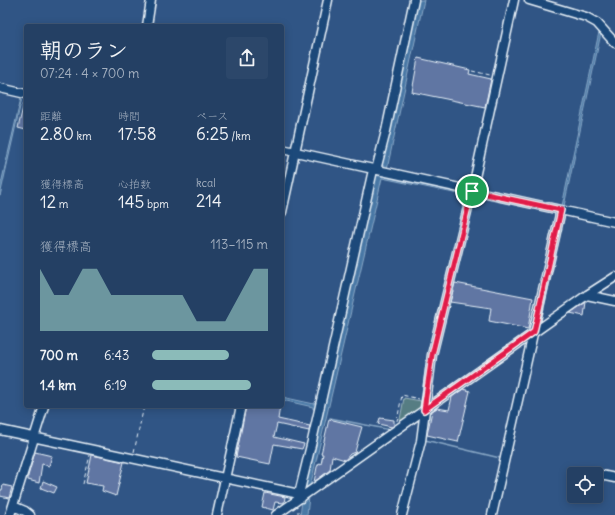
<!DOCTYPE html>
<html lang="ja">
<head>
<meta charset="utf-8">
<style>
	:root { --surface:#244064; --page:#2c476a; --text:#f1f3f6; --muted:#a3afbf; --line:#415978; --accent:#8bbbb9 }
	body { margin:0; font-family:Delius,"Klee One",sans-serif; background:var(--page); color:var(--text); height:100vh; display:flex; flex-direction:column; font-size:15px; white-space:nowrap }
	* { box-sizing:border-box; margin:0 }
	p { font-size:13px; color:var(--muted) }
	.icon { flex:none; width:22px; height:22px; fill:none; stroke:currentColor; stroke-width:2; stroke-linecap:round; stroke-linejoin:round }
	.map { position:relative; flex:1; overflow:hidden }
	.details { position:absolute; left:24px; top:24px; width:260px; height:384px; display:flex; flex-direction:column; background:var(--surface); border-radius:4px; box-shadow:0 2px 10px #0003,0 0 0 1px var(--line) }
	.details>* { flex:none }
	.tools { position:absolute; left:567px; top:467px; display:grid; gap:8px }
	.tools a { display:grid; place-items:center; width:36px; height:36px; border-radius:4px; background:var(--surface); box-shadow:0 2px 10px #0003,0 0 0 1px var(--line); font-size:20px }
	.pin { position:absolute; display:grid; place-items:center; width:34px; height:34px; color:#fff; margin:-17px; border:2px solid #fff; border-radius:50%; box-shadow:0 1px 4px #0007 }
	.round { display:grid; place-items:center; flex:none; width:42px; height:42px; border-radius:4px; background:var(--page) }
	.overview { display:flex; align-items:center; justify-content:space-between; height:68px; padding:0 16px }
	h1 { font-size:22px; font-weight:600; line-height:30px }
	.metrics { display:grid; grid-template-columns:repeat(3,1fr); gap:6px; height:68px; padding:4px 16px }
	.metrics div { display:grid; align-content:center }
	.metrics b { font-size:17px; font-weight:600 }
	.metrics small { font-size:11px; font-weight:400 }
	.metrics p { font-size:11px }
	.chart { height:112px; padding:8px 16px }
	.chart p { display:flex; justify-content:space-between }
	.chart svg { width:100%; height:72px; margin-top:4px; fill:var(--accent); opacity:.7 }
	ul { padding:0 16px; list-style:none; font-size:13px }
	li { display:grid; grid-template-columns:64px 48px 1fr; align-items:center; height:30px }
	li i { height:10px; border-radius:5px; background:var(--accent) }
	.map>svg:first-child { display:block }
</style>
</head>
<body>
<div class="map">
<svg width="615" height="515" viewBox="0 0 615 515">
	<rect width="100%" height="100%" fill="#305585"/>
	<filter id="ink" filterUnits="userSpaceOnUse"><feTurbulence type="fractalNoise" baseFrequency=".025" numOctaves="2"/><feDisplacementMap in="SourceGraphic" scale="8" xChannelSelector="R" yChannelSelector="G"/><feConvolveMatrix kernelMatrix="1 2 1 2 8 2 1 2 1" color-interpolation-filters="sRGB"/></filter>
	<g filter="url(#ink)">
		<!-- green -->
		<path fill="#567d83" stroke="#9fb7be" d="M404,398L421,401L419,411L399,425Z"/>
		<!-- water -->
		<path fill="#4978a5" stroke="#89a8c6" d="M416,0H424L387,169L380,167Z
			M599,32L601,33L564,206H562Z
			M21,98H22L0,196V188Z
			M375,175L469,195L468,196L382,178L310,487L307,515H300L316,409H313V407L282,400V397L314,404V403H318Z"/>
		<g fill="none" stroke-linecap="round" stroke-linejoin="round">
			<!-- stream -->
			<path stroke="#89a8c6" stroke-width="1.5" d="M421,409L422,399
				M330,418L391,430
				M425,440L500,458"/>
		</g>
		<!-- building -->
		<path fill="#6176a3" stroke="#e8f1f8" d="M418,58L470,70L469,74L491,79L485,107L412,92Z
			M24,103H26V130L18,128Z
			M455,283L533,298L528,329L489,321L491,308L450,302Z
			M586,302L584,316L570,313Z
			M463,389L470,391L458,442L427,435L432,411L437,408L449,410L452,397Z
			M246,406H280L278,419L310,426L309,431L277,424L274,437L304,444L302,449L274,444L270,464L236,457Z
			M380,418L394,420V425L392,427L378,424Z
			M329,419L362,427L359,437L355,452L350,454L345,460L332,456L330,470L314,482L317,467L319,463L321,464L323,454H321Z
			M35,452L52,456L49,466L42,464L39,483L28,480V476Z
			M92,455L124,462L116,496L102,491L103,486L86,483Z
			M43,481L57,487L54,493L41,488Z
			M3,485L12,487L9,498L0,496V490H2Z
			M265,493L285,497L284,503L275,502L273,510L262,507Z"/>
		<g fill="none" stroke-linecap="round" stroke-linejoin="round">
			<defs>
				<path id="minor" d="M529,0L586,17L597,23L615,43
					M147,26L151,0
					M0,88L26,94
					M282,149L615,222
					M376,170L386,131L414,0
					M282,212L328,0
					M587,295L615,301
					M0,430L299,494L301,498
					M596,474L615,478
					M299,494L312,441L373,170
					M13,506L25,511L30,515
					M10,515L44,406
					M217,515L241,406
					M276,515L587,295L615,277
					M402,515L421,441L432,355L472,191L514,0
					M492,515L561,210"/>
			</defs>
			<!-- minor casing -->
			<use href="#minor" stroke="#e8f1f8" stroke-width="11"/>
			<!-- path -->
			<path stroke="#e8f1f8" stroke-width="1" stroke-dasharray="4 3" stroke-linecap="butt" d="M472,71L490,75
				M397,421L402,395L419,399
				M134,452L144,406
				M83,484L90,455
				M298,515V508"/>
			<!-- minor -->
			<use href="#minor" stroke="#1f4a7a" stroke-width="8"/>
		</g>
	</g>
	<g fill="none" stroke-linecap="round" stroke-linejoin="round" filter="url(#ink)">
		<defs>
			<path id="route" d="M472,191L561,210L534,332L424,410L432,355Z"/>
		</defs>
		<!-- route casing -->
		<use href="#route" stroke="#fff" stroke-width="8"/>
		<!-- route -->
		<use href="#route" stroke="#e11d48" stroke-width="5"/>
	</g>
</svg>
<div class="tools">
<a><svg class="icon" aria-label="locate" viewBox="0 0 24 24"><circle cx="12" cy="12" r="6"/><path d="M12 2v4M12 18v4M2 12h4M18 12h4"/></svg></a>
</div>
<div class="pin" style="left:472px;top:191px;background:#1e9e55"><svg class="icon" aria-label="arrive" viewBox="0 0 24 24"><path d="M6 21V4h12l-3 4 3 4H6"/></svg></div>
<section class="details">
<div class="overview"><div><h1>朝のラン</h1><p>07:24 · 4 × 700 m</p></div><a class="round"><svg class="icon" aria-label="share" viewBox="0 0 24 24"><path d="M12 15V3M7 8l5-5 5 5M5 13v7h14v-7"/></svg></a></div>
<div class="metrics">
<div><p>距離</p><b>2.80<small> km</small></b></div>
<div><p>時間</p><b>17:58</b></div>
<div><p>ペース</p><b>6:25<small> /km</small></b></div>
</div>
<div class="metrics">
<div><p>獲得標高</p><b>12<small> m</small></b></div>
<div><p>心拍数</p><b>145<small> bpm</small></b></div>
<div><p>kcal</p><b>214</b></div>
</div>
<div class="chart"><p><span>獲得標高</span>113–115 m</p>
<svg viewBox="0 0 160 44" preserveAspectRatio="none"><path d="M0 44V6L10 22L20 22L30 6L40 6L50 22L60 22L70 22L80 22L90 22L100 22L110 38L120 38L130 38L140 22L150 6L160 6V44z"/></svg>
</div>
<ul>
<li><b>700 m</b>6:43<i style="width:66%"></i></li>
<li><b>1.4 km</b>6:19<i style="width:85%"></i></li>
</ul>
</section>
</div>
</body>
</html>
